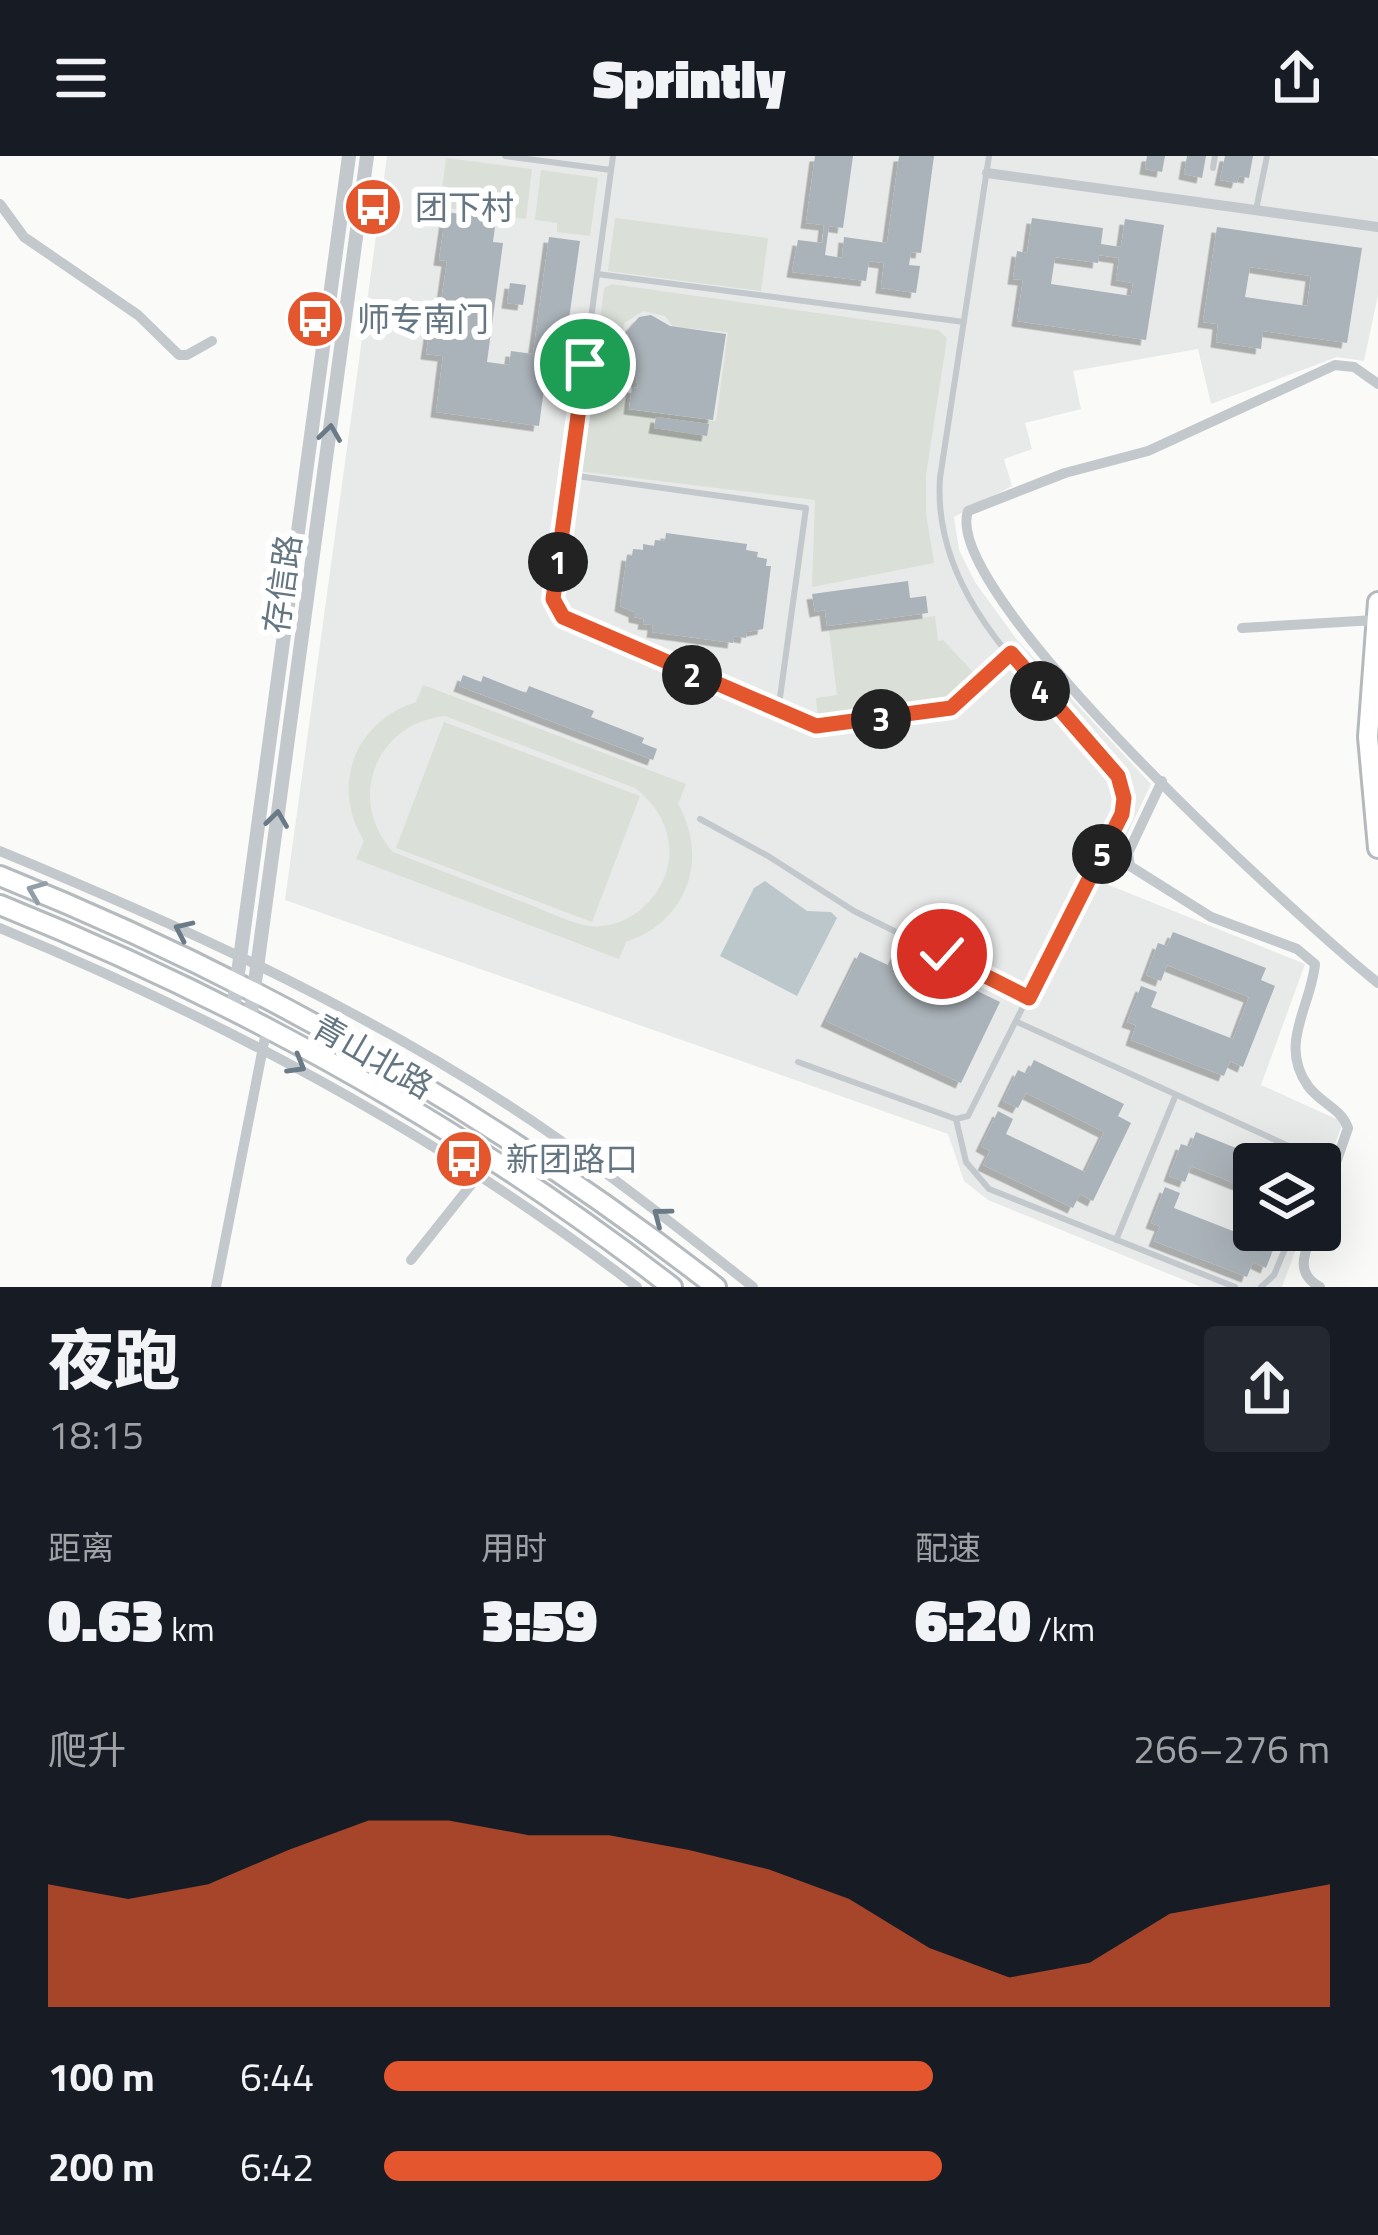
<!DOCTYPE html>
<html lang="zh">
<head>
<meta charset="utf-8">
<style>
	:root { --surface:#171b24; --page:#242831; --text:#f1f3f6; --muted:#9ea1a6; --accent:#e4572e }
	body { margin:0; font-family:"Titillium Web","Noto Sans SC",sans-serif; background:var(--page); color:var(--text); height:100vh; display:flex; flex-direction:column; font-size:45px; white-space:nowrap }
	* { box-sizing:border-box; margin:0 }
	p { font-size:39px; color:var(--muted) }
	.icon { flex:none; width:66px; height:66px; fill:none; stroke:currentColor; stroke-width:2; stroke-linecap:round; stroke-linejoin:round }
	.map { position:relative; height:1131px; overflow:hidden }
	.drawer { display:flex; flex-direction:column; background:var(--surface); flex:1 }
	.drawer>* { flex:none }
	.buttons { position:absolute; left:1233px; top:987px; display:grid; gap:24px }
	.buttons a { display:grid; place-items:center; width:108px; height:108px; border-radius:12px; background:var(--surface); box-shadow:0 12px 48px #0002; font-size:60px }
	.pin { position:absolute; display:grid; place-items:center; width:102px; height:102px; color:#fff; margin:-51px; border:6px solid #fff; border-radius:50%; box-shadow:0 3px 12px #0007 }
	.km { position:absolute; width:60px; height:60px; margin:-30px; border-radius:50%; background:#222; color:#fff; font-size:33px; line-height:60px; text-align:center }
	.round { display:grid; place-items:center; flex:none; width:126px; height:126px; border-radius:12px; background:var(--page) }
	.headline { display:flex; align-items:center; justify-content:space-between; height:204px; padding:0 48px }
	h1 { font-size:66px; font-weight:800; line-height:90px }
	.figures { display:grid; grid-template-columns:repeat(3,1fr); gap:18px; height:204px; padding:12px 48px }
	.figures div { display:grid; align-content:center }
	.figures b { font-size:60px; font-weight:800 }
	.figures small { font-size:33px; font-weight:400 }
	.figures p { font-size:33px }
	.chart { height:336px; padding:24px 48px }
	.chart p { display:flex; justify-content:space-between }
	.chart svg { width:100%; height:216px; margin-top:12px; fill:var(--accent); opacity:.7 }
	ul { padding:0 48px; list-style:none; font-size:39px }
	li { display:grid; grid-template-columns:192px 144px 1fr; align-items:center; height:90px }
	li i { height:30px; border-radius:15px; background:var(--accent) }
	header { display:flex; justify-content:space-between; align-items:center; height:156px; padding:0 48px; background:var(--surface); font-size:54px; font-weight:800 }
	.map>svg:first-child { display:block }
</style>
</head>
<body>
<header><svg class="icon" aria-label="menu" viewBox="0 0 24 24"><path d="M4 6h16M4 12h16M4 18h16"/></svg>Sprintly<svg class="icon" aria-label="share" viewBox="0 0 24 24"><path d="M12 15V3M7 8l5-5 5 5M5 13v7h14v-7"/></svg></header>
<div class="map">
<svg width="1378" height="1131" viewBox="0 0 1378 1131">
	<defs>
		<filter id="shadow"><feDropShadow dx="-5.5" dy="5.5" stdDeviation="0" flood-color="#0004"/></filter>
	</defs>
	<rect width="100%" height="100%" fill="#fafaf8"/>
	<!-- built -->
	<path fill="#e8e9e9" d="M387,0H1369L1378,4V139L1364,205L1337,201L1211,248L1198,193L1073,215L1081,253L1025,267L1032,293L1004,303L1012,330L954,361L959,394L975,426L1017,484L1151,628L1104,727L1305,808L1261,929L1343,966L1320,1029V1008H1254V1074H1303L1282,1131H1201L988,1044L964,1025L948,978L285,744Z"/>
	<!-- green -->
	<path fill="#dadfd7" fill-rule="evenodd" d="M446,2L532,13L526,63L440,51Z
		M541,14L598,22L590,80L557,76V67L535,64Z
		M615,62L768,82L761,135L608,115Z
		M611,128L938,174L947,182L926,319V357L934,407L812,431L815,344L578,315L590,225L626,229L628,254L716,265L728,176L673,171L665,160L643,155L624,167L621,187L599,174L604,132Z
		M935,460L938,485L943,484L973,516L958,533L941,544L818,562L816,542L837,539L829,475Z
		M423,529L686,628L678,648C710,704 686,766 626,786L619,803L356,703L364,685C330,629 355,566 416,546ZM445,560L635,632C658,650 672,674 669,704C664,743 624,778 583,769C563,764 542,753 523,746C479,729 436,713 393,696C346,645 375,567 445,560Z
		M444,566L640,640L592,766L396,692Z"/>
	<!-- water -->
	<path fill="#bbc7cb" d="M765,725L807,755L831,756L837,762L797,840L720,800L754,732Z"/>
	<!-- building -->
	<path fill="#aab3b9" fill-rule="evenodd" filter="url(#shadow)" d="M815,0H853L843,72L829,70L825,99L842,102L844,81L887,87L899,0H934L921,97L911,96L909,109L920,110L916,137L881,132L884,107L869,105L866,125L792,116L798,84L822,87L824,69L806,67Z
		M1147,0H1165L1162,16L1145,13Z
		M1187,0H1206L1202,22L1184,18Z
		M1225,0H1253L1249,22L1239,20L1237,27L1220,24Z
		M446,56L496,63L493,86L503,87L487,206L509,209L511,195L533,198L549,81L580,85L564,198L549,196L539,270L436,256L443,200L426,198L433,152L440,153L447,105L439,104Z
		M1032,62L1103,72L1101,88L1121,91L1125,63L1164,69L1146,184L1017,165L1023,124L1013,123L1017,95L1027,97ZM1099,99L1119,102L1116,124L1133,127L1131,140L1051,128L1055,101L1098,107Z
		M1217,71L1362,92L1347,187L1263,175L1261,193L1216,186L1218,168L1203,166ZM1250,111L1311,120L1307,150L1245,141Z
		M510,127L526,129L523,149L507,147Z
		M651,159L670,170L726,178L713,264L629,253L632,231L638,232L627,175L639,161Z
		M656,261L709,268L707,280L654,272Z
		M666,377L747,388L746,394L758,396L757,401L767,403L766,410H771L763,473L747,476L746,482L734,480L733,487L652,476L653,469L643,468L644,463L634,461V456L620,450L627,399L632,400L633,393L643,394V388L654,390L655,384L665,385Z
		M908,425L910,442L926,440L928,457L827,470L825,454L815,456L812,438Z
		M463,519L481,526L483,520L526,537L529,530L594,555L591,561L644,582L642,587L657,593L653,604L459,530Z
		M1173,776L1266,812L1261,824L1275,830L1243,911L1230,905L1224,920L1131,884L1136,869L1127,866L1141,830L1157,836L1151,851L1233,883L1249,841L1167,809L1161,825L1146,819L1158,787L1167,790Z
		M860,796L890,810L897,796L1000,846L961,927L826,865Z
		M1034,904L1124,948L1118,960L1131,967L1093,1045L1080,1038L1073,1052L983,1009L990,995L981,990L998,955L1013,963L1006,978L1085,1016L1104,976L1026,937L1018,952L1003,945L1018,914L1027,918Z
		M1196,976L1276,1008H1254V1035L1191,1010L1185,1026L1169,1020L1181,988L1190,991Z
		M1165,1031L1180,1037L1174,1052L1256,1084L1260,1074H1281L1266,1112L1253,1106L1247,1121L1154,1085L1160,1070L1151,1067Z"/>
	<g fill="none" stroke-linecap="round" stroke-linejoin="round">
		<defs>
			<path id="primary" d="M0,720C259,824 496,960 716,1131
				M0,749C241,846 466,972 672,1131"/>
			<path id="trunk" d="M1378,446L1368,581L1378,692"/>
		</defs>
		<!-- primary casing -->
		<use href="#primary" stroke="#b5babe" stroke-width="24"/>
		<!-- trunk casing -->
		<use href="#trunk" stroke="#b4b9bd" stroke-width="24"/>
		<!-- service -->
		<path stroke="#c3c8cc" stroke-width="6" d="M505,0L611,14
			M613,0L553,443L560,457L572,466L816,570L951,552L1011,497
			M1213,12L1215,0
			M1256,54L1267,0
			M597,118L964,166
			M570,319L806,352L778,556
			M700,663L768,700L854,755L1029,842
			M1017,866L1315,1002L1317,1008
			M798,906L956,963L968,960L1124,650C1125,615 1092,592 1070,568C1005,498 933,423 940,322L989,0
			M956,963L966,1006L989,1033L1235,1131
			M1116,1084L1175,941
			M1261,1131L1274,1119L1293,1074"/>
		<!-- minor -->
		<path stroke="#c3c8cc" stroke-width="10" d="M987,17L1378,71
			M0,48L24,81L138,159L179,199H187L212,185
			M1378,228L1354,211L1335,209L1148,295L1065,317L968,355C939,438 1307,770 1378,827
			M1242,472L1375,464
			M1162,625L1128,697L1130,710L1211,761L1297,793L1315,808C1311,851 1278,888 1308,930C1320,947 1341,952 1348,972L1320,1053
			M0,695C192,774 387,863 557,982C624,1029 689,1080 753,1131
			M0,772C228,866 442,981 637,1131
			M1313,1074C1305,1096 1294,1117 1320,1131
			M411,1104L482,1015
			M216,1131L267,871"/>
		<!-- tertiary -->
		<path stroke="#c3c8cc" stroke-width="14" d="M233,854L349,0
			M250,863L367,0"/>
		<!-- primary -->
		<use href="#primary" stroke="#fff" stroke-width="18"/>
		<!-- trunk -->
		<use href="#trunk" stroke="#fff" stroke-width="18"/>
	</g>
	<!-- one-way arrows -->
	<defs><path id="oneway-chevron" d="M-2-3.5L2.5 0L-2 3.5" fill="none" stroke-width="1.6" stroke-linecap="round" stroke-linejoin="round" transform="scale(3)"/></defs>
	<g stroke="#6a7a87">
		<use href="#oneway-chevron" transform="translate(330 277) rotate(-82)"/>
		<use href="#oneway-chevron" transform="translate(277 663) rotate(-82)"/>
		<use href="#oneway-chevron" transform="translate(183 774) rotate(-155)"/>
		<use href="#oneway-chevron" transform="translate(297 909) rotate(30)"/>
		<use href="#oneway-chevron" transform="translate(661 1060) rotate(-143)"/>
	</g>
	<use stroke="#939fa8" href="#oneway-chevron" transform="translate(36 735) rotate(-158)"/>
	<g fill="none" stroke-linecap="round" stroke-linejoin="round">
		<defs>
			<path id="route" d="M585,208L553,443L563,461L816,570L951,552L1011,497L1118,620L1124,642L1122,658L1029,842L942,798"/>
		</defs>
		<!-- route casing -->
		<use href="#route" stroke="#fff" stroke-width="24"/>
		<!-- route -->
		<use href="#route" stroke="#e4572e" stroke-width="15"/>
	</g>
	<!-- icons -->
	<defs>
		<symbol id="bus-disc" viewBox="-11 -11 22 22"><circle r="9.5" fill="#e4572e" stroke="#fff"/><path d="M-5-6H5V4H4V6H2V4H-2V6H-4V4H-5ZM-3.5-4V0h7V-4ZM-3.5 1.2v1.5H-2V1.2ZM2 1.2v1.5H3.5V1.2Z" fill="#fff"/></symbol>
	</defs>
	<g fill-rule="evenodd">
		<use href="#bus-disc" x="340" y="18" width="66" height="66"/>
		<use href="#bus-disc" x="282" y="130" width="66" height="66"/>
		<use href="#bus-disc" x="431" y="970" width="66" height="66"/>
	</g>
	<g text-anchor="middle" stroke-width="12" stroke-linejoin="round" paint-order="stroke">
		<!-- poi labels -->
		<g font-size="33" fill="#657683" stroke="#fff" text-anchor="start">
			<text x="415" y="63">团下村</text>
			<text x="357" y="175">师专南门</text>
			<text x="506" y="1015">新团路口</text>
		</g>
		<!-- street labels -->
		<g font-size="33" fill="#657683" stroke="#fff">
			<text transform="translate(282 428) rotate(-82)" y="12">存信路</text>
			<text transform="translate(373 900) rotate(30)" y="12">青山北路</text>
		</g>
	</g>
</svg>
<div class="buttons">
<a><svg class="icon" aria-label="layers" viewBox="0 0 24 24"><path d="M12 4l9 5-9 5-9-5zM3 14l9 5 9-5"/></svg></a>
</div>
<div class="pin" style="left:585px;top:208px;background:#1e9e55"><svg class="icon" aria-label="arrive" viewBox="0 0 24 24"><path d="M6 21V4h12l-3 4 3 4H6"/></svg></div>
<div class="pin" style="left:942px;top:798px;background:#d93025"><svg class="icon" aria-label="check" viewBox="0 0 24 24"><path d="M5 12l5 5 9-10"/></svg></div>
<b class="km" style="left:558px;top:406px">1</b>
<b class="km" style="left:692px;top:519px">2</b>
<b class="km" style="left:881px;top:563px">3</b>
<b class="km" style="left:1040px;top:535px">4</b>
<b class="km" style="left:1102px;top:698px">5</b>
</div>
<section class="drawer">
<div class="headline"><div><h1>夜跑</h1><p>18:15</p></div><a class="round"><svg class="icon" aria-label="share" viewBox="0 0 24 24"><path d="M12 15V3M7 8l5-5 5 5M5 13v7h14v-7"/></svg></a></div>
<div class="figures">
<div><p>距离</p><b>0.63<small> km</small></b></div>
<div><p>用时</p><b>3:59</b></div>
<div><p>配速</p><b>6:20<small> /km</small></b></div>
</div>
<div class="chart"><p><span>爬升</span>266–276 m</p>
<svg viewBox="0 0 160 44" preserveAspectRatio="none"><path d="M0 44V19L10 22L20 19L30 12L40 6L50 6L60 9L70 9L80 12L90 16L100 22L110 32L120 38L130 35L140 25L150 22L160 19V44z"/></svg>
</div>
<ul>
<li><b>100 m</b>6:44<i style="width:58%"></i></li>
<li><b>200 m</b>6:42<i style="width:59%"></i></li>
</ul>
</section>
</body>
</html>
